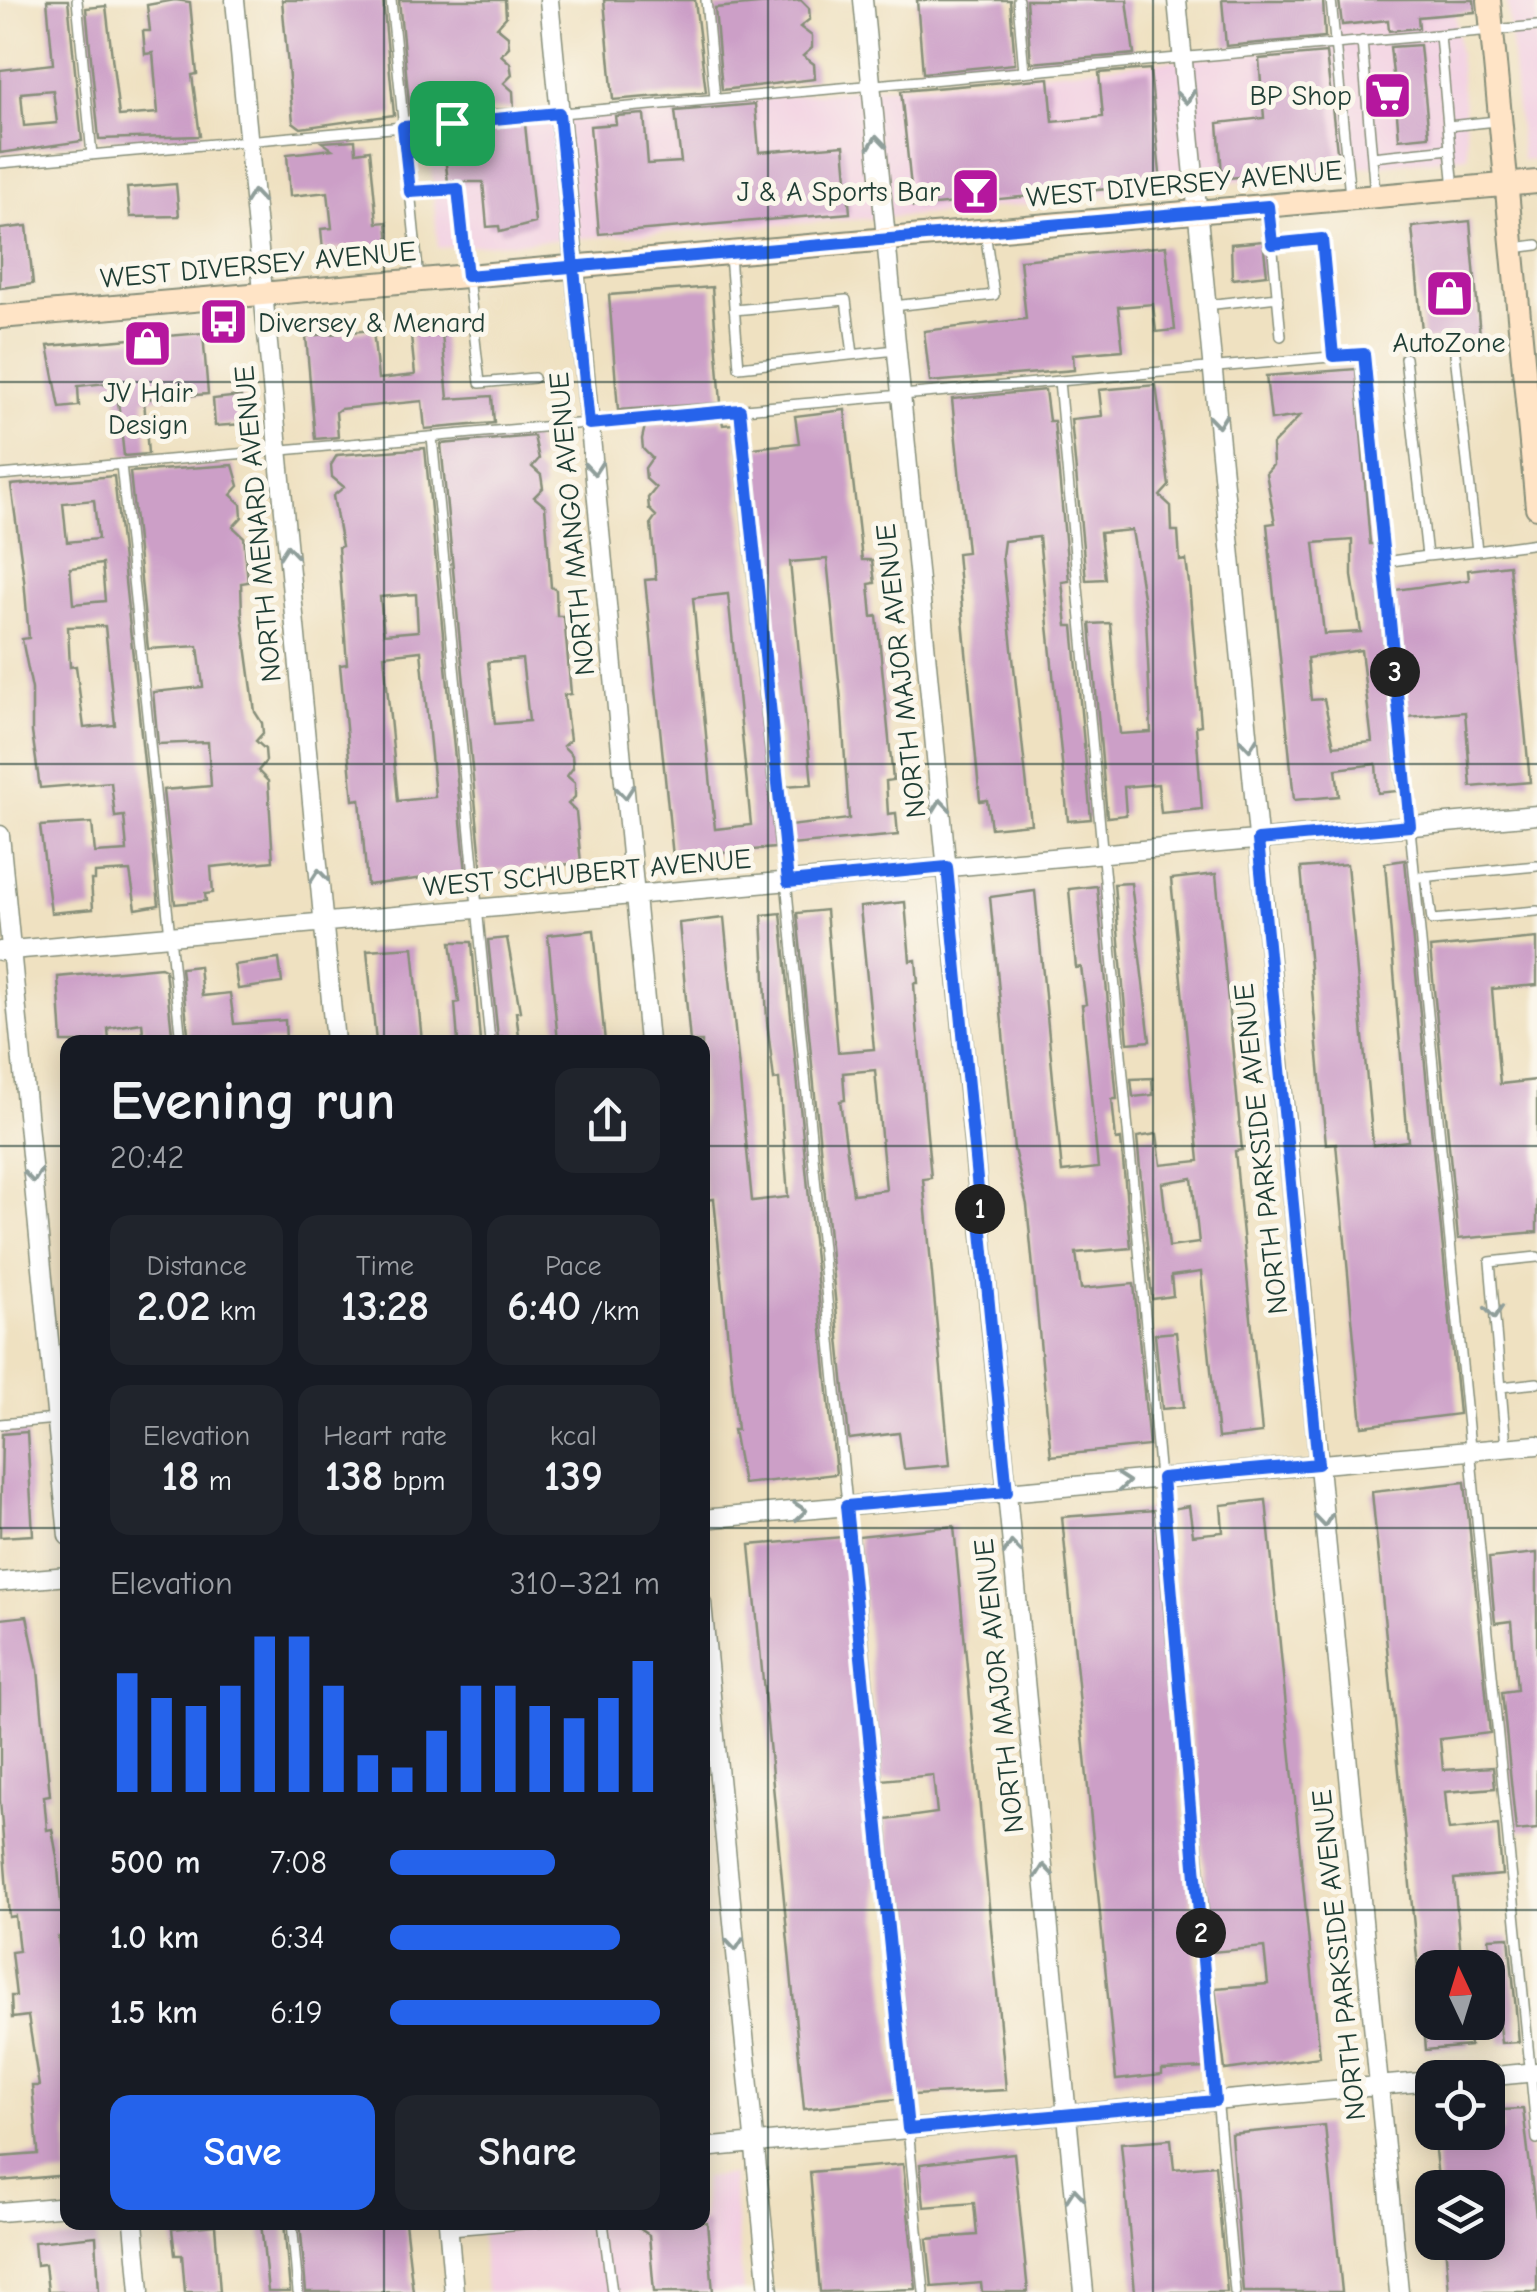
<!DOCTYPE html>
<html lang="en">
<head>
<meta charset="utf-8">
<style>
	:root { --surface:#171b24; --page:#20242c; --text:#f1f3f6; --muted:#9ea1a6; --accent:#2563eb }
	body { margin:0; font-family:"Comic Neue",sans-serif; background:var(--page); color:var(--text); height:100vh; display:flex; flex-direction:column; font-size:38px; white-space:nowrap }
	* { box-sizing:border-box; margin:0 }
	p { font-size:32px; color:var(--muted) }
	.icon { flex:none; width:55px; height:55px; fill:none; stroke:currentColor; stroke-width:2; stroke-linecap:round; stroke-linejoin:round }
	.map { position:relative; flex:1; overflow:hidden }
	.details { position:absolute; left:60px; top:1035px; width:650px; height:1195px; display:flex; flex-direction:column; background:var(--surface); border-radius:20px; box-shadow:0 5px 25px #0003 }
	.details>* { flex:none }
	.needle { width:65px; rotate:356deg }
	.tools { position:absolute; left:1415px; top:1950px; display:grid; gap:20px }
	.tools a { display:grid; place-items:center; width:90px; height:90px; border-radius:20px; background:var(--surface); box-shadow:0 5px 25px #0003; font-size:50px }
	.pin { position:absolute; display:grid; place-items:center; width:85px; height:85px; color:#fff; margin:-42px; border-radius:20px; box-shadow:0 5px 15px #0006 }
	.km { position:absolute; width:50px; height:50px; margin:-25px; border-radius:50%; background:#222; color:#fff; font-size:28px; line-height:50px; text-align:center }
	.round { display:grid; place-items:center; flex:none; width:105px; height:105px; border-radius:20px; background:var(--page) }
	.overview { display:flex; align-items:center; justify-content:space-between; height:170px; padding:0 50px }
	h1 { font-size:55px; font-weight:700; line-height:75px }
	.stats { display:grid; grid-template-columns:repeat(3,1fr); gap:15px; height:170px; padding:10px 50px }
	.stats div { display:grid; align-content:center; border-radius:20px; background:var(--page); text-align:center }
	.stats b { font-size:42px; font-weight:700 }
	.stats small { font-size:28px; font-weight:400 }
	.stats p { font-size:28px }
	.chart { height:280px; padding:20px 50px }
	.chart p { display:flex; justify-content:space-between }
	.chart svg { width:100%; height:180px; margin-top:10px; stroke:var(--accent); stroke-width:6 }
	.button { display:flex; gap:20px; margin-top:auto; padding:20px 50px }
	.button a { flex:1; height:115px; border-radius:20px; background:var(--accent); color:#fff; font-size:40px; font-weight:700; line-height:115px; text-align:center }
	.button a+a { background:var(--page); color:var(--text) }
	ul { padding:0 50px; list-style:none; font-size:32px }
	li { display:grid; grid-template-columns:160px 120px 1fr; align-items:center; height:75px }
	li i { height:25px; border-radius:12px; background:var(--accent) }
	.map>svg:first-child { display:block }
</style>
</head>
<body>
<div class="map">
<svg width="1537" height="2292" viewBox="0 0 1537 2292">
	<rect width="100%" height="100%" fill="#fbf7ec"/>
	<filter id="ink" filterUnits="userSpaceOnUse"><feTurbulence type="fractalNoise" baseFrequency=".01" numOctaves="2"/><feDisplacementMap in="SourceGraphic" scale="20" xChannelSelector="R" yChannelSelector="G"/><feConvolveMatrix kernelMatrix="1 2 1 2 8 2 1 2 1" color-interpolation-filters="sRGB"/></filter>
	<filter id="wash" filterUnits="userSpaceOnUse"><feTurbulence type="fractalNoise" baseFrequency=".0048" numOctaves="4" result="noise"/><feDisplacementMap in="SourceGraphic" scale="40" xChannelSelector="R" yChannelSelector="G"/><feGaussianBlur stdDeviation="2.25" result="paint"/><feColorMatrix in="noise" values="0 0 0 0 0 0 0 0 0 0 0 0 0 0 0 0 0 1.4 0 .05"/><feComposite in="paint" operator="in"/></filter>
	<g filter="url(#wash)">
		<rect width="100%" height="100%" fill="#efe1c1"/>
		<!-- built -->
		<path fill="#f2cfe2" d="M1333,0H1454L1468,156L936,214L438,248L428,129L1337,45Z
			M1507,0H1537V159L1522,160Z
			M732,2175L743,2292H486L480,2223L702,2222L703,2178Z"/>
		<g id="blocks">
			<!-- building -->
			<path fill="#cc9fc7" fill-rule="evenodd" d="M47,0H68L82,141L0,153V70L53,64ZM53,90L57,123L24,126L21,93Z
				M175,0L190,2L197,74L192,75L200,136L99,139L86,8L106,6L119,116L158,113L153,53L145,54L143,31H150L147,5Z
				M282,0H383L394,115L301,128L293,122Z
				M399,0H505L506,17L497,27L508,36L509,47L501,55L510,63L512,75L504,83L513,91L514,109L410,113Z
				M604,0H695L706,92L613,100Z
				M801,0L809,8L810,19L800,27L812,36V48L803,56L814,64L815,79L722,90L715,8Z
				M917,0H1010L1015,64L923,73Z
				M1026,0H1127L1134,54L1031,63Z
				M1222,0H1323L1325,37L1226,46Z
				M1339,0H1474L1475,12L1418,17L1419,28L1389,31L1388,20L1342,25Z
				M1420,45L1429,136L1399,139L1396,102L1378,104L1376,85L1394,83L1390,47Z
				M1326,53L1339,169L1227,178L1222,174L1218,123L1264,118L1259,59Z
				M1150,69L1161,184L913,207L901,91L1049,78L1053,122L1103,117L1099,73Z
				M755,104L759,152L844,145L850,213L599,234L590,126L616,124L615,116L644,114L648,164L681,162L675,111Z
				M525,124L535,223L500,232L499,226L487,227L483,182H448L445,156H454L452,131Z
				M355,140L356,152L370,150L377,223L387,222L389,244L323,250L321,229L332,228L328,192L290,196L287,154L332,149L322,142Z
				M176,184L179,216L130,217L127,188Z
				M1470,221L1480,336L1423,341L1412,227Z
				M27,226L33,284L0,288V229Z
				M1263,241L1267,275L1232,279L1231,244Z
				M1166,246L1175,330L1156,332L1153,304L1118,307L1123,350L1073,354L1074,370L930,382L924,331L1026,319L1020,260Z
				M712,287L721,403L618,410L609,295Z
				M441,323L448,399L492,396L494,423L425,429L422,401L340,409L336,412L338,437L315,439L306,336L373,330L378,379L415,375L410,326Z
				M203,333L208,394L144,399L148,454L124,456L116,382L78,386L79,406L60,408L48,346Z
				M1356,369L1370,544H1374L1398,791L1378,793L1376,764L1336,769L1339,796L1294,800L1267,524L1275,523L1266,473L1273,465L1272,445L1300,416L1271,420L1266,376ZM1352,540V576L1361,632L1324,634L1314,543ZM1361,650L1372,742L1334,746L1324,699L1311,700L1307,658Z
				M1156,385L1169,486L1160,496L1171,506L1172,531H1178L1180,561L1186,560L1189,583L1201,725L1196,726L1202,809L1161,813L1158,784L1124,787L1126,815L1107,817L1090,624L1110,623L1120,734L1151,732L1146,615L1132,530L1100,533L1105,579L1086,580L1071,419L1102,416L1099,390Z
				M1045,390L1049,421H1054L1069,581L1062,582L1067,626H1073L1091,819L1068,821L1039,537L1004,541L1002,556L1031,824L991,828L987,800L980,801L962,609L957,553L967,552L952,399Z
				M241,396L243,424L215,426L213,399Z
				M845,410L862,560H872L875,583L869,584L872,617L877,616L893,780L886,781L888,814L896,813L898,835L791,845L789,826L849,819L841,700L827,559L790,562L812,784L785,786L752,448L799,443L795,416Z
				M722,419L723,425L733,424L775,848L673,857L645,580L656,579L651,523L656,516L649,509L648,498L656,488L646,479L645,468L652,458L643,449L642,439L645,426ZM728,594L751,825L715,829L693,598Z
				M534,436L539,459L532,467L541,475L543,488L534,497L545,506L551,587L556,590L557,616H564L571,694L564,695L570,740L563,746L572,755L573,768L567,776L575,783V797L568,804L576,812L581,863L482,872L441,444ZM522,659L529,721L495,724L488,662Z
				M425,448L466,873L367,885L360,799L353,800L340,665L347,664L338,547L342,546L333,496L344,487L332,477L331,465L337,455ZM416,594L418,631L384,634L380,597ZM421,651L435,797L398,801L384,655Z
				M233,465L239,486L231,495L241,504L242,517L233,527L244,537L248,582L241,583L242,616L255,712L262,723L263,733L256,741L265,749L266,761L258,771L268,781L273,861L211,867L213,893L205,894L206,901L175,904L163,790L211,786L208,742L158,744L153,692L203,687L198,646L148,649L130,472Z
				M114,476L159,905L136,909L130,871L95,873V880H91L93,909L51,913L40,826L92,823L95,853L127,851L124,816L115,817L111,782L40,788L32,732V689L22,639L29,638L24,579L11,485ZM94,500L98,539L67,542L63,503ZM102,564L105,601L73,604L70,568ZM105,626L115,725L84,728L76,666L70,667L68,627Z
				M1509,565L1530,782L1471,787L1465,712L1407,717L1395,590L1469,580L1468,570Z
				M1405,860L1459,1414L1362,1426L1336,1143L1326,1144L1301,868L1347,864L1373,1145L1408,1141L1385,863Z
				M1216,874L1242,1150L1235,1151L1262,1433L1218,1438L1201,1272L1171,1276L1173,1296L1152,1299L1137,1137L1157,1134L1161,1165L1199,1161L1171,879ZM1192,1178L1199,1243L1169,1247L1162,1183Z
				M1131,883L1150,1041L1128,1043L1114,884Z
				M1097,886L1117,1099H1112L1116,1140L1121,1139L1131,1248L1076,1253L1081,1289L1134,1284L1149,1446L1051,1456L1027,1205L1014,1149L990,897L1035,891L1062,1172L1098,1168L1082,1005L1086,1004L1081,967L1076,968L1069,889Z
				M905,902L910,961L916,960L918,983H914L916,1014L931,1178L923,1179L950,1465L904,1469L899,1433L849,1439L797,913L826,910L838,1052L874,1049L860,907ZM875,1070L886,1190L853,1194L840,1101L845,1100L843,1073Z
				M781,913L836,1474L743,1484L733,1430H737L714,1199L706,1200L702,1172V1042H690L679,923L724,918L752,1201L788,1197L779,1079L774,1080L767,1021L762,915Z
				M594,930L605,1042H558L548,935Z
				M507,938L520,1011L516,1012L519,1036L498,1038L488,940Z
				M1537,938V985L1492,989L1500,1084L1537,1080V1232L1458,1239L1430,948Z
				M451,942H472L480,1042H458L455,1003L459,1002Z
				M413,947L422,1042H376L367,950Z
				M279,959L282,983L238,989L234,965Z
				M199,966L202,996L230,993L234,1024L285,1020L286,1042H189L181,968Z
				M161,967L165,969L173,1042H144L142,1023L108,1028L109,1042H62L58,977Z
				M1152,1078L1153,1095L1133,1097L1131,1079Z
				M1176,1332L1184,1407L1162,1409L1155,1334Z
				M27,1432L33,1535L0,1537L2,1434Z
				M1465,1482L1490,1733L1440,1739L1443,1770L1493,1767L1495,1788L1445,1792L1448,1824L1449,1830L1498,1825L1502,1875L1454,1879L1462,1968H1418L1372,1492Z
				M1266,1500L1320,2057L1225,2070L1215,1988L1268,1984L1264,1947L1212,1952L1171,1509L1189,1506L1193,1535L1223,1532L1221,1505Z
				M1155,1510L1206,2068L1162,2070V2075L1116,2080L1062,1517Z
				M954,1526L1006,2090L913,2095L886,1820L937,1813L933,1775L882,1780L858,1536Z
				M842,1537L897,2099L804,2109L750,1545Z
				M1537,1553V1829L1516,1831L1502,1692L1517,1690L1511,1621L1495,1623L1489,1558Z
				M27,1616L38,1670L50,1795L44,1796L47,1830L52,1829L57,1857L64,1937H58L68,2008V2175L0,2181V2157L38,2154V2149L32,2086H39L28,2016L12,2018L11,1996H16L11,1952L19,1951L15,1916L9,1917L0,1800V1619Z
				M1509,1937L1519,2042L1501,2043L1489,1938Z
				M1468,2023L1470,2046L1426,2050L1424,2026Z
				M1523,2109L1537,2224V2292H1449L1445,2242H1488V2188H1439L1433,2132H1502L1500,2110Z
				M1325,2125L1342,2292H1243L1231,2134Z
				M1171,2139L1174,2169L1215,2165L1227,2292H1135L1121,2143Z
				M1014,2153L1028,2292H982L981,2283L932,2287L927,2239L977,2235L974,2203L924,2207L920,2164Z
				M903,2164L916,2289L820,2292L810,2172Z
				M261,2222H284L290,2292H268Z
				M300,2222H405L413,2292H306Z
				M630,2222H707L713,2292H654L649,2235Z
				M215,2225L220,2292H185L182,2255H175L172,2229Z
				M96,2236L99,2292H48L45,2264L36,2265L34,2242Z"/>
		</g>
	</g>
	<g filter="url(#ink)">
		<use href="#blocks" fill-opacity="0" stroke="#878f7a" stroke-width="2.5"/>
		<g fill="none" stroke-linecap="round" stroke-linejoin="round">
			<defs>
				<path id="lane" d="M77,0L92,155
					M391,0L419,280
					M706,0L715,99
					M1018,0L1024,72
					M1331,0L1350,196
					M1440,35L1448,126
					M1362,41L1375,194
					M1450,149L1448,126L1497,121
					M1372,157L1450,149L1454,188
					M0,163L1537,26
					M410,192L458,189L480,383L534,378
					M1269,209L1281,336
					M1272,244L1322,239L1333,356
					M1515,248L1537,245
					M730,256L739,367L896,350
					M1206,305L1278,297
					M893,306L994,295L985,231
					M734,310L846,300L853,354
					M1455,354L1477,551L1537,543
					M1405,358L1427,556L1477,551
					M1059,381L1235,2292
					M740,410L924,2292
					M432,437L490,1042
					M121,464L181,1042
					M0,475L1364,354L1537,2139
					M1384,562L1427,556
					M1426,876L1432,920L1537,911
					M1420,877L1537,866
					M1501,1387L1537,1383
					M0,1424L68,1418
					M1506,1446L1490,1262L1537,1257
					M292,2222L298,2292
					M603,2222L612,2292
					M450,2230L547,2222"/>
				<path id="street" d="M235,0L335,1042
					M549,0L649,1042
					M863,0L1084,2292
					M1177,0L1399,2292
					M0,835L68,1536
					M0,951L1537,815
					M702,1519L1537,1445
					M0,1582L68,1576
					M702,1603L769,2292
					M1474,2078L1537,2072
					M702,2148L1432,2081
					M0,2212L68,2206
					M134,2222L140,2292
					M448,2222L454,2292"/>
				<path id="secondary" d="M1489,0L1537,507
					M0,317L1537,182"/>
			</defs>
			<!-- lane casing -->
			<use href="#lane" stroke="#878f7a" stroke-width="12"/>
			<!-- street casing -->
			<use href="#street" stroke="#878f7a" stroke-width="21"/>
			<!-- secondary casing -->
			<use href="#secondary" stroke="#878f7a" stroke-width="26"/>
			<!-- lane -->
			<use href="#lane" stroke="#fff" stroke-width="9"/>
			<!-- street -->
			<use href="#street" stroke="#fff" stroke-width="18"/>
			<!-- secondary -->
			<use href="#secondary" stroke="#ffe4c6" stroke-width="22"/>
		</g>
		<!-- one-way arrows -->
		<defs><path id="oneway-chevron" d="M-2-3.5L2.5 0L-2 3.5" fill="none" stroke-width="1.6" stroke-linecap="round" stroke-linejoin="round" transform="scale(2.5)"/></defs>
		<g stroke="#8f9e9a">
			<use href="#oneway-chevron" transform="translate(1186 97) rotate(84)"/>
			<use href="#oneway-chevron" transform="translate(877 142) rotate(-96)"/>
			<use href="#oneway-chevron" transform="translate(254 197) rotate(-95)"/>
			<use href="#oneway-chevron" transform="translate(1218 421) rotate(84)"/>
			<use href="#oneway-chevron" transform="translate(594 468) rotate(85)"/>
			<use href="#oneway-chevron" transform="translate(288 552) rotate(-95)"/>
			<use href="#oneway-chevron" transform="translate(1249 744) rotate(84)"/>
			<use href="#oneway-chevron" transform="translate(625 792) rotate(85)"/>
			<use href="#oneway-chevron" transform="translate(941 806) rotate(-96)"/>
			<use href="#oneway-chevron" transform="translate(319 876) rotate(-95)"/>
			<use href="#oneway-chevron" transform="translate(33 1176) rotate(84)"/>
			<use href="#oneway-chevron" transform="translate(1494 1312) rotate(85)"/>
			<use href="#oneway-chevron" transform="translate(1123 1482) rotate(-5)"/>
			<use href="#oneway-chevron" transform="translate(800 1511) rotate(-5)"/>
			<use href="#oneway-chevron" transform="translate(1324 1520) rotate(84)"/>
			<use href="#oneway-chevron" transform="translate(1012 1548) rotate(-96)"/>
			<use href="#oneway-chevron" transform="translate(1044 1871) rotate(-96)"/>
			<use href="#oneway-chevron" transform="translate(735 1944) rotate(85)"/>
			<use href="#oneway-chevron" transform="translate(1075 2195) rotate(-95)"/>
		</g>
	</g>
	<g fill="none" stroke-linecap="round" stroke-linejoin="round" filter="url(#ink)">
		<defs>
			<path id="route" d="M452,123L559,113L589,424L740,410L788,882L947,867L1007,1492L846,1506L908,2129L1215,2101L1162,1478L1318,1464L1258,840L1410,826L1364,354L1333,356L1322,239L1272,244L1268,206C1001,229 734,253 467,276L458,189L410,192L403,127L452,123"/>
		</defs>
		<!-- route casing -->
		<use href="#route" stroke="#fff" stroke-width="20"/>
		<!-- route -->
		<use href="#route" stroke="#2563eb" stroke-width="12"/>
	</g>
	<!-- grid -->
	<path fill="none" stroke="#1f3d34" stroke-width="2.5" stroke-opacity="0.55" d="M384,0V1042M768,0V2292M1153,0V2292M0,382H1537M0,764H1537M0,1146H68M702,1146H1537M0,1528H68M702,1528H1537M0,1910H68M702,1910H1537M384,2222V2292"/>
	<!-- icons -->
	<defs>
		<symbol id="supermarket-square" viewBox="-11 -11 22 22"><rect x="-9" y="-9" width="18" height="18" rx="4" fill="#b5179e" stroke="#fbf7ec"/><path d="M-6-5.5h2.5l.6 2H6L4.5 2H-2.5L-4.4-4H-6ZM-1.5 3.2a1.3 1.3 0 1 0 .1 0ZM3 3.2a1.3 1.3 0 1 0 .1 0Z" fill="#fff"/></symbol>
		<symbol id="bar-square" viewBox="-11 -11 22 22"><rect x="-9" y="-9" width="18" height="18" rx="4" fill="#b5179e" stroke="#fbf7ec"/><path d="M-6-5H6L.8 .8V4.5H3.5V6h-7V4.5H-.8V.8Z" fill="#fff"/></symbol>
		<symbol id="shop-square" viewBox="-11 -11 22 22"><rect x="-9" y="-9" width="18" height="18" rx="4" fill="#b5179e" stroke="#fbf7ec"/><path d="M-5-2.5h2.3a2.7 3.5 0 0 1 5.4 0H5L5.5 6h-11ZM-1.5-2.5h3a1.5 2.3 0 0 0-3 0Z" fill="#fff"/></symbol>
		<symbol id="bus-square" viewBox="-11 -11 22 22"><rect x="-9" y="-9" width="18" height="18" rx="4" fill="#b5179e" stroke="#fbf7ec"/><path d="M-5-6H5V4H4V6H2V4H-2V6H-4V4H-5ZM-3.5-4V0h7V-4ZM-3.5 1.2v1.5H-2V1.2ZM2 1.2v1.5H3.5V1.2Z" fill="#fff"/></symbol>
	</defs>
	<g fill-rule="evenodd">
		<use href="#supermarket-square" x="1360" y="68" width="55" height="55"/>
		<use href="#bar-square" x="948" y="164" width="55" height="55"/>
		<use href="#shop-square" x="1422" y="266" width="55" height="55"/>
		<use href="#bus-square" x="196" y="294" width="55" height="55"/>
		<use href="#shop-square" x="120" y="316" width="55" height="55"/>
	</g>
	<g text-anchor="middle" stroke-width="10" stroke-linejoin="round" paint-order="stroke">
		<!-- poi labels -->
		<g font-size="28" fill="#1f3d34" stroke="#fbf7ec" text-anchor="end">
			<text x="1352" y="105">BP Shop</text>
			<text x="940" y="201">J &amp; A Sports Bar</text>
			<text x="258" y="332" text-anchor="start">Diversey &amp; Menard</text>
			<text x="1449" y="352" text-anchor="middle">AutoZone</text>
			<text x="148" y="402" text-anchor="middle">JV Hair<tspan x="148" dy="32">Design</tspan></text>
		</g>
		<!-- street labels -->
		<g font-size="28" fill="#1f3d34" stroke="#fbf7ec">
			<text transform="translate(1184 183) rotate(-5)" y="10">WEST DIVERSEY AVENUE</text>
			<text transform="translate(258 264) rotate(-5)" y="10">WEST DIVERSEY AVENUE</text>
			<text transform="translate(257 524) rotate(-95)" y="10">NORTH MENARD AVENUE</text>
			<text transform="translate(571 524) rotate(-95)" y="10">NORTH MANGO AVENUE</text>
			<text transform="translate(900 671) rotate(-96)" y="10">NORTH MAJOR AVENUE</text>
			<text transform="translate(587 872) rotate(-5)" y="10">WEST SCHUBERT AVENUE</text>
			<text transform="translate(1260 1149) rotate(-96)" y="10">NORTH PARKSIDE AVENUE</text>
			<text transform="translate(998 1686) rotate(-96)" y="10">NORTH MAJOR AVENUE</text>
			<text transform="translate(1338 1955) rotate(-96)" y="10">NORTH PARKSIDE AVENUE</text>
		</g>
	</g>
</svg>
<div class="tools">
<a><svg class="needle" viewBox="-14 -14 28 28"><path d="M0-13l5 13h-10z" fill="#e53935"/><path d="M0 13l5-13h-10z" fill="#9ea1a6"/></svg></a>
<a><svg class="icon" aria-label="locate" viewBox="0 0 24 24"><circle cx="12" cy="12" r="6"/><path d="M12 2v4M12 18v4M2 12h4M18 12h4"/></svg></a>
<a><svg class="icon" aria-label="layers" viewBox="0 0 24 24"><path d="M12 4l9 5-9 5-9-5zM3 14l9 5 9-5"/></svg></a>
</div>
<div class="pin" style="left:452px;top:123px;background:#1e9e55"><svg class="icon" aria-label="arrive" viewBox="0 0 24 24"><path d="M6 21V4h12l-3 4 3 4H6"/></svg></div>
<b class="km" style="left:980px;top:1209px">1</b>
<b class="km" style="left:1201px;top:1933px">2</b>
<b class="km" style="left:1395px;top:672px">3</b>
<section class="details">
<div class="overview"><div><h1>Evening run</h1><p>20:42</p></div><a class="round"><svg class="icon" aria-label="share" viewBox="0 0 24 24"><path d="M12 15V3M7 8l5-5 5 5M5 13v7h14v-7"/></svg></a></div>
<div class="stats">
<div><p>Distance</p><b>2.02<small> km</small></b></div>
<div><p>Time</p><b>13:28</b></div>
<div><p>Pace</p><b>6:40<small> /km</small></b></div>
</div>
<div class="stats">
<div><p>Elevation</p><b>18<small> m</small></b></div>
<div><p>Heart rate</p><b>138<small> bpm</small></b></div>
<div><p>kcal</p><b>139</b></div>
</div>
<div class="chart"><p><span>Elevation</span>310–321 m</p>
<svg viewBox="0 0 160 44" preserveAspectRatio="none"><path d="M5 44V15M15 44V21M25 44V23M35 44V18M45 44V6M55 44V6M65 44V18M75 44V35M85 44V38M95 44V29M105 44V18M115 44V18M125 44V23M135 44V26M145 44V21M155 44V12"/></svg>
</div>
<ul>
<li><b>500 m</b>7:08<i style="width:61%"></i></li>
<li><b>1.0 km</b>6:34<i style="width:85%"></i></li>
<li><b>1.5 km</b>6:19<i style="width:100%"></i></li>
</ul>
<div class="button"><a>Save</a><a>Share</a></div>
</section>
</div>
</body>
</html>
